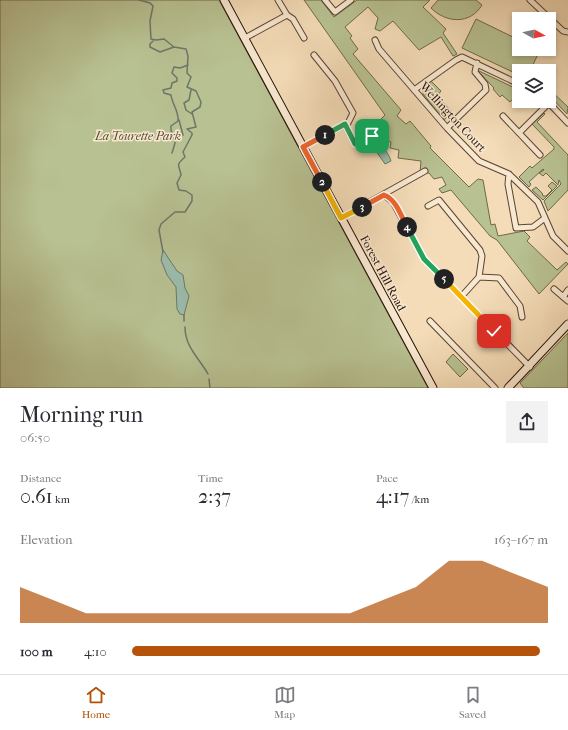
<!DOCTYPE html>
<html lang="en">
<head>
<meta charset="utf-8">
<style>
	:root { --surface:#fff; --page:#f2f2f3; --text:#2b2b33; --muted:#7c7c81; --line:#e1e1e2; --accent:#b45309 }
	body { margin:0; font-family:"IM FELL French Canon",serif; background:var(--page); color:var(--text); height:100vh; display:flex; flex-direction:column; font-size:15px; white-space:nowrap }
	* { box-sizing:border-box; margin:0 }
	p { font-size:13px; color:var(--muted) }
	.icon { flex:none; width:22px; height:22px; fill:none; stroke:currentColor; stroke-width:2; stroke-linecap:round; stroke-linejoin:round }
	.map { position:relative; height:388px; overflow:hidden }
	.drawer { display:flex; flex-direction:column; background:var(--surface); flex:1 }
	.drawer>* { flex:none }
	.needle { width:26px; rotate:98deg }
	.buttons { position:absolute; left:512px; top:12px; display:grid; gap:8px }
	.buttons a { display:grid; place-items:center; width:44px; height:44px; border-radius:0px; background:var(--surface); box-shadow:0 2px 6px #0003; font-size:20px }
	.pin { position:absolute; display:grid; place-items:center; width:34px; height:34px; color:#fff; margin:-17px; border-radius:8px; box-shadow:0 2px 6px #0006 }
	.km { position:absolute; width:20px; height:20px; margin:-10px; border-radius:50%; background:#222; color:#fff; font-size:11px; line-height:20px; text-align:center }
	.round { display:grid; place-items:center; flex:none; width:42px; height:42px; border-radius:0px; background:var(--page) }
	.summary { display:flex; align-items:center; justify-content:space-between; height:68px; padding:0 20px }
	h1 { font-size:22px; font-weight:600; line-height:30px }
	.stats { display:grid; grid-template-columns:repeat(3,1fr); gap:6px; height:68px; padding:4px 20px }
	.stats div { display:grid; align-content:center }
	.stats b { font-size:20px; font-weight:600 }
	.stats small { font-size:11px; font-weight:400 }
	.stats p { font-size:11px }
	.chart { height:112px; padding:8px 20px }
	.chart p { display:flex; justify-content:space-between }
	.chart svg { width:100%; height:72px; margin-top:4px; fill:var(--accent); opacity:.7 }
	ul { padding:0 20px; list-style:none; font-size:13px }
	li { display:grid; grid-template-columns:64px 48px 1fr; align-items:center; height:30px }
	li i { height:10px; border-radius:5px; background:var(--accent) }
	.tabs { display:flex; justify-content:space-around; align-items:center; height:56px; border-top:1px solid var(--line); background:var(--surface); font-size:11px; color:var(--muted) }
	.tabs a { display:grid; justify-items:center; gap:2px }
	.tabs .current { color:var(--accent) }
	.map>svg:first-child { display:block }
</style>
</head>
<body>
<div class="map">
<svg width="568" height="388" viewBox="0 0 568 388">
	<rect width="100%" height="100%" fill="#f4dcb8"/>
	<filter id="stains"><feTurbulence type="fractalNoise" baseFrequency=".005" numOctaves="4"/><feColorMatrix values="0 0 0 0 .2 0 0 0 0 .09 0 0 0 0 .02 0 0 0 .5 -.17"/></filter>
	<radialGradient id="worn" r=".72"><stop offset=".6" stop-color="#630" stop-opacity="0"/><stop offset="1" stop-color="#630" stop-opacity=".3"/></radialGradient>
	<!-- green -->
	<path fill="#b8c192" stroke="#6f684a" d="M0,0H219L428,388H0Z
		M304,0H321L334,17L357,0H430L423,7L446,29L443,33L457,54L453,56L441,37L419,50L393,21L380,31L375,29L378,18L368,7L345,27L352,36L350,38L358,49L353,54L401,110L397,116L406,124L410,121L431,146L430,148L469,187L478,179L483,180L491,225L495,224L498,236L524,231L530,237L527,241L557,270L566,262L568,264L539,294L497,240L490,236L451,190L442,193L439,189L446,185L442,177L434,179L429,173H427L425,170L420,172L421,161L398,158L399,150L390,148L391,142L376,139L372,128L385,115Z
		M438,0H476L482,5C470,25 446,23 431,8Z
		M476,19L519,40V49L540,50L530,71H519V75L462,48Z
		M477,70L519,90V92L510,102L502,95L500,97L493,89L494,88Z
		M431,81L441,91L437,96L452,112L444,120L423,94L424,86Z
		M549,89L568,107L567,114L549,95Z
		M544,113L545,114L537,122L568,155V190L548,211L544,201L561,184L559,180L558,185L546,173L543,176L539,173L544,170L543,169L529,182L531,184L529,187L519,177L530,166L532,168L554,149V147L532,124Z
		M552,182L557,186L543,200L532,190L536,187L542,193L543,196H546L552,190L548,186Z
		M568,333V388H524L520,383Z
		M453,354L468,369L460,377L446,362Z"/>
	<!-- water -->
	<path fill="#9cbcac" stroke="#6d7768" d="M383,147C386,152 389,154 391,161L385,164L376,151Z
		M163,250L177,271L183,275L185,288L189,296L184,315L180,314L177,309L176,287L167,275L161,260Z"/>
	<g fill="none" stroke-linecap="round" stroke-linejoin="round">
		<!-- stream -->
		<path stroke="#6d7768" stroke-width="1.5" d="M139,0L150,3L153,6L150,21L151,39L156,40L164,39L174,47L186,49L188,56L187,73L191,77L187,87L196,91L201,102L200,107L192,112L196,127L187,129L192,133V135L183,152L185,157C175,166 179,164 181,175L177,183L179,190L186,191L192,195V201L185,212H175L161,224L159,230L163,252
			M153,41L150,44V47L160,52L174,47
			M191,90L189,100L184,103L186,110L192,114
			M179,120L183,135
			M172,153L175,143C174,136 170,133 171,126L178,121C179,111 172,104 171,95L164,93L163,90L171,88L172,83L177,81V78L172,73L174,67L180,68L188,65
			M184,315V321
			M185,327C185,347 199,358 208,374
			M209,379L210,388"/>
		<defs>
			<path id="street" d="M278,0L287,15L293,19L304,38
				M325,0L335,12L351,0
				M530,0L563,31L568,32
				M245,38L287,15
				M375,40L379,49L447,128L479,161L509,174L538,202L553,236L568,251
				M414,90L456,60L462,57L519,84
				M548,102L568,123
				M503,116L540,155
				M345,125L355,144L372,135
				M447,128L486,90L485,84L475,72L477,63
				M519,133L549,103
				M303,147L348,123L353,113L335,81L314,55
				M509,174L508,184L516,228L533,227L545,218
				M384,195L393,202L424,259L530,367
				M428,206L439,200L480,250L482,256L479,277
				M341,218L425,171
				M554,289L568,301
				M461,297L479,277L499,278L520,306L522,317
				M563,297L568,290
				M430,321L495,388"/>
			<path id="secondary" d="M224,0L433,388
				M508,388L568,324"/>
		</defs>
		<!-- street casing -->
		<use href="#street" stroke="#5a4330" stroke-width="7"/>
		<!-- secondary casing -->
		<use href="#secondary" stroke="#261002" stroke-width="9"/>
		<!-- street -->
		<use href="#street" stroke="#f8e8d1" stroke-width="5"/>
		<!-- secondary -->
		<use href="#secondary" stroke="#f8e8d1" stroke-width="7"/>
	</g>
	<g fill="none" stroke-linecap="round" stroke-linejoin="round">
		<defs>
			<path id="split-1" d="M325,135L345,124L355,144L372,136"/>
			<path id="split-2" d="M322,182L303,147L325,135"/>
			<path id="split-3" d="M322,182L341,218L362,207"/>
			<path id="split-4" d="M362,207L384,195C396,199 401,216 407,227"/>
			<path id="split-5" d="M407,227L424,259L444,279"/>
			<path id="split-6" d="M444,279L494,331"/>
		</defs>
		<!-- split-1 casing -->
		<use href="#split-1" stroke="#fff" stroke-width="8"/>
		<!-- split-2 casing -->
		<use href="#split-2" stroke="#fff" stroke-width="8"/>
		<!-- split-3 casing -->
		<use href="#split-3" stroke="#fff" stroke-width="8"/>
		<!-- split-4 casing -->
		<use href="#split-4" stroke="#fff" stroke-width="8"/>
		<!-- split-5 casing -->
		<use href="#split-5" stroke="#fff" stroke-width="8"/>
		<!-- split-6 casing -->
		<use href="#split-6" stroke="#fff" stroke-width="8"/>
		<!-- split-1 -->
		<use href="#split-1" stroke="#22a559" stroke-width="5"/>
		<!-- split-2 -->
		<use href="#split-2" stroke="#f0652b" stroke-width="5"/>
		<!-- split-3 -->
		<use href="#split-3" stroke="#f5b400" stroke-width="5"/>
		<!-- split-4 -->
		<use href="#split-4" stroke="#f0652b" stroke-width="5"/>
		<!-- split-5 -->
		<use href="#split-5" stroke="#22a559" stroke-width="5"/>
		<!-- split-6 -->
		<use href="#split-6" stroke="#f5b400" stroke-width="5"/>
	</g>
	<g text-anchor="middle" stroke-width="3" stroke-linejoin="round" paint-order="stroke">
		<!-- street labels -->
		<g font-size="12" fill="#261002" stroke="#f8e8d1">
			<text transform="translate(453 117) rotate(47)" y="4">Wellington Court</text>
			<text transform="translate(383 273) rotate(62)" y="4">Forest Hill Road</text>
		</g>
		<!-- park labels -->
		<g font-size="12" font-style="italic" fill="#594e34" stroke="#f8e8d1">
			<text x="138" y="140">La Tourette Park</text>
		</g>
	</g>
	<rect width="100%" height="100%" filter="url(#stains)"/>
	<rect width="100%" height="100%" fill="url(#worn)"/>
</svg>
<div class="buttons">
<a><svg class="needle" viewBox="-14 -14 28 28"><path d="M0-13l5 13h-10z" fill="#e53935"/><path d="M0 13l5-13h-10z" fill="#7c7c81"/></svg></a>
<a><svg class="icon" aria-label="layers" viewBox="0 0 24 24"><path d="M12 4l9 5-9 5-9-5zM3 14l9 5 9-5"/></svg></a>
</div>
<div class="pin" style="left:372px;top:136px;background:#1e9e55"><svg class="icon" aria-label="arrive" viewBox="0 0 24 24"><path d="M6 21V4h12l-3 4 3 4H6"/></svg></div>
<div class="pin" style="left:494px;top:331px;background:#d93025"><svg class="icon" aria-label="check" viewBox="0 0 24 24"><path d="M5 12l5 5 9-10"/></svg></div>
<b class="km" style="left:325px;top:135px">1</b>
<b class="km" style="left:322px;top:182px">2</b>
<b class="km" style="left:362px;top:207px">3</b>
<b class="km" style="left:407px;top:227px">4</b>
<b class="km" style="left:444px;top:279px">5</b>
</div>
<section class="drawer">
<div class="summary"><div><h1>Morning run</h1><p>06:50</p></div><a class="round"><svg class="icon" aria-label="share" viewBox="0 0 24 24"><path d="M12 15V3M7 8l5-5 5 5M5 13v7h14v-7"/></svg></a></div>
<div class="stats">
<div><p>Distance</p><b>0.61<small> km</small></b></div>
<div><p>Time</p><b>2:37</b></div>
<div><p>Pace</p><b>4:17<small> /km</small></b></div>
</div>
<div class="chart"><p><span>Elevation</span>163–167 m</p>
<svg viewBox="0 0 160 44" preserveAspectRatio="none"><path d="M0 44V22L10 30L20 38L30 38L40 38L50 38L60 38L70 38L80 38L90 38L100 38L110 30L120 22L130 6L140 6L150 14L160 22V44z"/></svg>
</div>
<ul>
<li><b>100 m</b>4:10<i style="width:98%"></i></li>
</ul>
</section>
<nav class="tabs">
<a class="current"><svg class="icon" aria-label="home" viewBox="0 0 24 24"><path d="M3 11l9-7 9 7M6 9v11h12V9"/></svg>Home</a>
<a><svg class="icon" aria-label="map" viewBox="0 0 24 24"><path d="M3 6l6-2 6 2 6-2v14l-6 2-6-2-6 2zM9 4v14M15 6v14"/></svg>Map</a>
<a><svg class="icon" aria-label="saved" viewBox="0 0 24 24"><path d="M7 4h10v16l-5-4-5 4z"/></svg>Saved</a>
</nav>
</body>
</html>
